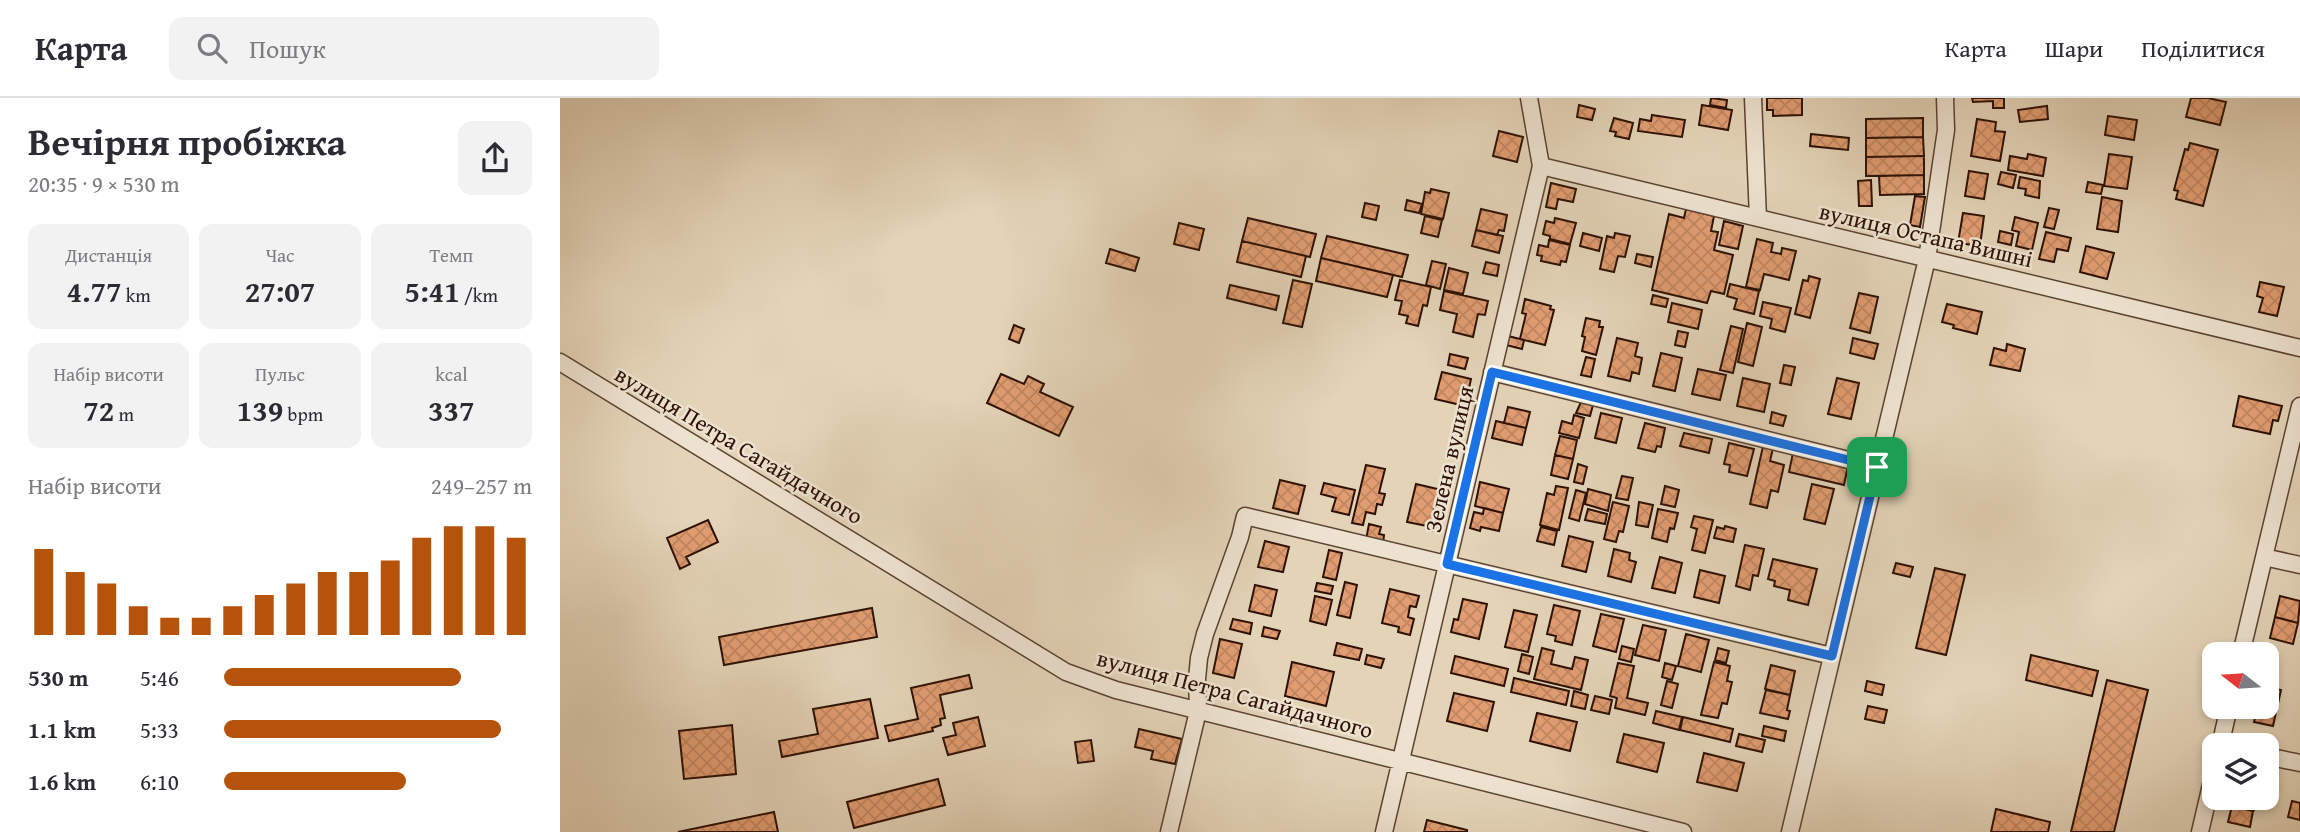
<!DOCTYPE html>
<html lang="uk">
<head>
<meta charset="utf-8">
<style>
	:root { --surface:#fff; --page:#f2f2f3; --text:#2b2b33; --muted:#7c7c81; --line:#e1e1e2; --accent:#b45309 }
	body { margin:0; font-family:"Gentium Book Plus",serif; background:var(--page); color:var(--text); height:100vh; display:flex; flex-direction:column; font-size:26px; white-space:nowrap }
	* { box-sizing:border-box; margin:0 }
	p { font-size:23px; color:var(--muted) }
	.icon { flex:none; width:38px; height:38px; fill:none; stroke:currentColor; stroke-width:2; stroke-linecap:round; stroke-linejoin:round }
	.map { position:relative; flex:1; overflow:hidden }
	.drawer { display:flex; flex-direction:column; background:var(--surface); width:560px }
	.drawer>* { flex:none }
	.needle { width:46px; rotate:287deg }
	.tools { position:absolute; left:1642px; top:544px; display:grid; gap:14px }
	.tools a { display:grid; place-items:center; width:77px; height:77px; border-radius:14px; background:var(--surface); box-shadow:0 4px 10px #0003; font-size:35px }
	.pin { position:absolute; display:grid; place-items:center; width:60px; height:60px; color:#fff; margin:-30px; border-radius:14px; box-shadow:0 4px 10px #0006 }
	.round { display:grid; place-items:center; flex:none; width:74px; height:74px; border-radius:14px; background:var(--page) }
	.head { display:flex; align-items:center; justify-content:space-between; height:119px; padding:0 28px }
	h1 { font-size:38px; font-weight:700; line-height:52px }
	.metrics { display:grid; grid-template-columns:repeat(3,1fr); gap:10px; height:119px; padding:7px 28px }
	.metrics div { display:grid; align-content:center; border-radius:14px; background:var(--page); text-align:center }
	.metrics b { font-size:30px; font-weight:700 }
	.metrics small { font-size:19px; font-weight:400 }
	.metrics p { font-size:19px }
	.chart { height:196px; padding:14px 28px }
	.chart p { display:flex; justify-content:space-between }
	.chart svg { width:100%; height:126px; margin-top:7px; stroke:var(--accent); stroke-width:6 }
	ul { padding:0 28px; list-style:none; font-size:23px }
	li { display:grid; grid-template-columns:112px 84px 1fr; align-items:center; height:52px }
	li i { height:18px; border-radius:9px; background:var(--accent) }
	header { display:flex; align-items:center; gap:42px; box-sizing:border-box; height:98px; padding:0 35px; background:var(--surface); border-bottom:2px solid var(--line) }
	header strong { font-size:33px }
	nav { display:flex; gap:38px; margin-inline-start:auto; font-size:24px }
	.search { width:490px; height:63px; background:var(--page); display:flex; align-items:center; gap:18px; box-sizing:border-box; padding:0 24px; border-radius:14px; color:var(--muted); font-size:26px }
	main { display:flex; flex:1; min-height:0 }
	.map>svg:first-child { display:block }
</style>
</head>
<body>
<header>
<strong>Карта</strong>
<div class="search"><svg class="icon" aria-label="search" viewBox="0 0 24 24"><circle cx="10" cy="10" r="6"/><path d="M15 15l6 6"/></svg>Пошук</div>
<nav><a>Карта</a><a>Шари</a><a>Поділитися</a></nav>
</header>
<main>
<section class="drawer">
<div class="head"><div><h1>Вечірня пробіжка</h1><p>20:35 · 9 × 530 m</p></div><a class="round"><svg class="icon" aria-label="share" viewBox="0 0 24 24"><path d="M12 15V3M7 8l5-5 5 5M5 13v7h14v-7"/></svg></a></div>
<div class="metrics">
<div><p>Дистанція</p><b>4.77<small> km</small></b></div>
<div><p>Час</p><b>27:07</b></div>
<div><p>Темп</p><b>5:41<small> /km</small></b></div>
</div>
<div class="metrics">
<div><p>Набір висоти</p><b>72<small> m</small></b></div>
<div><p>Пульс</p><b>139<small> bpm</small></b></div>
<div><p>kcal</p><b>337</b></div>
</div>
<div class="chart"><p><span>Набір висоти</span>249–257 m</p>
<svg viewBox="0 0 160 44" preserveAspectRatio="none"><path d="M5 44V14M15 44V22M25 44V26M35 44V34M45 44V38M55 44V38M65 44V34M75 44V30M85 44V26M95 44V22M105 44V22M115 44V18M125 44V10M135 44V6M145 44V6M155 44V10"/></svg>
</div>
<ul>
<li><b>530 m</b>5:46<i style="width:77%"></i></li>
<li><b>1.1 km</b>5:33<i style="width:90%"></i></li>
<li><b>1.6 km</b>6:10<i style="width:59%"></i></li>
</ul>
</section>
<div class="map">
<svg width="1740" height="734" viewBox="0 0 1740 734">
	<defs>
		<pattern id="building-cross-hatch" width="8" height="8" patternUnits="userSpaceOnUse" patternTransform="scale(1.75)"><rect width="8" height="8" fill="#e19d71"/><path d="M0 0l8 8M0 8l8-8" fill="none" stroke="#c18660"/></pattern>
	</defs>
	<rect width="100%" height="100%" fill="#e3d3b7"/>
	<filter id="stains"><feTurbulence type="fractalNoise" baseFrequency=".00286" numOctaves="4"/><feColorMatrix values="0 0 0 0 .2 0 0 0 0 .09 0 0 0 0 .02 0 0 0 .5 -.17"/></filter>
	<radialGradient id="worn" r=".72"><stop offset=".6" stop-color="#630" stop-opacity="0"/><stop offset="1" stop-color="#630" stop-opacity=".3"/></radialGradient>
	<!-- building -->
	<path fill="url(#building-cross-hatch)" stroke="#2e1104" stroke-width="2" d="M1151,0L1167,2L1166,10L1150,7Z
		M1207,0H1242V17L1213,18V12H1207Z
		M1412,0H1444V10H1433V3L1413,4Z
		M1631,0H1648L1666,4L1660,27L1626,19Z
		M1019,7L1035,11L1032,22L1017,19Z
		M1142,7L1172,12L1168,32L1139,27Z
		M1487,8L1488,21L1460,24L1458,12Z
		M1092,17L1125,22L1122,39L1078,33L1080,21L1091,23Z
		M1548,18L1577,22L1574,42L1545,37Z
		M1054,20L1073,25L1069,41L1055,38L1056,34L1050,33Z
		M1363,20V39L1306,40V21Z
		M1417,21L1436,24L1435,33L1445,34L1440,63L1411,58Z
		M939,33L963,39L957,64L933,58Z
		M1251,36L1289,40L1288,52L1250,48Z
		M1363,39L1364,58L1306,59V40Z
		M1630,45L1658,52L1643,108L1616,101L1618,93L1614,92L1625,51L1628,52Z
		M1468,56L1486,60L1483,78L1448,72L1450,58L1467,61Z
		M1549,56L1572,59L1567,91L1544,88Z
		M1364,58V77L1306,78V59Z
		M1409,73L1428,76L1424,101L1405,98Z
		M1441,74L1456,77L1453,90L1438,86Z
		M1364,77V96L1320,97L1319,78Z
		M1460,79L1480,83L1479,100L1465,97L1466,91L1458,90Z
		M1311,82L1312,108H1299L1298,83Z
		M1528,84L1543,87L1541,96L1526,94Z
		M991,85L1016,91L1013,104L998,101L996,111L986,109Z
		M871,91L889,95L883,121L861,116L865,94L870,95Z
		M1355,98L1365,99L1360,129L1350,127Z
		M1542,99L1562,103L1558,134L1537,131Z
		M847,102L862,106L859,115L845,112Z
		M805,105L819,108L816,122L802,119Z
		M1489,110L1499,112L1494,131L1484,129Z
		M921,111L947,117L944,133L939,132L937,137L916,132Z
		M1126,111L1154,118L1151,133L1158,134L1154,152L1173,157L1164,196L1151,193L1147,205L1092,192L1109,116L1124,120Z
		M1403,115L1424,118L1420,148L1398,145Z
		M865,118L882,122L878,139L861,135Z
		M1455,119L1478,125L1472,152L1456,148L1459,134L1452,132Z
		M688,120L756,136L750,159L682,143Z
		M995,120L1016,125L1010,146L990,141V138L983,136L986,123L994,125Z
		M1164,123L1183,128L1178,151L1159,147Z
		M619,125L644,131L639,152L614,146Z
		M916,132L943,138L939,155L912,148Z
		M1440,133L1453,136L1451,147L1438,144Z
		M1486,134L1511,140L1508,153L1497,151L1494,164L1479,161Z
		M1023,135L1042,140L1039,153L1020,148Z
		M1055,135L1070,138L1065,159L1058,158L1054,174L1040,171L1047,138L1054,140Z
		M767,138L848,157L842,179L761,160Z
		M1197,141L1213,145L1211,154L1221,156L1222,150L1236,153L1229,182L1204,176L1200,192L1186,189Z
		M989,142L1010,147L1006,164L1001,163L1000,167L981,163L982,158L977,157L979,147L988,149Z
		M682,143L746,158L741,179L677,164Z
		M1526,148L1554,155L1547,181L1520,174Z
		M550,151L579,160L575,173L546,165Z
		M1077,156L1093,159L1091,169L1075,165Z
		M761,160L833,177L827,199L756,183Z
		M872,163L886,166L880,191L866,187Z
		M926,164L939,167L937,178L923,175Z
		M889,170L908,175L903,196L884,192Z
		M1249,178L1260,181L1250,220L1235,216L1243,182L1248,183Z
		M733,182L752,186L742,229L723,225Z
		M840,182L871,189L867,208L863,207L858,228L846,225L848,218L839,216L842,203L835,202Z
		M1700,184L1724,189L1717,218L1699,214L1703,200L1697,198Z
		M1170,186L1199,193L1194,216L1174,211L1177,201L1167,198Z
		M670,187L719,198L716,212L667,200Z
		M884,193L928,203L925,217L918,216L913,239L893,234L897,216L880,212Z
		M1299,195L1318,199L1310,235L1290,230Z
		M1093,197L1108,201L1106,209L1091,206Z
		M965,201L991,208L990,211L994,212L985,247L960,241L966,216L962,215Z
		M1203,204L1231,210L1225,234L1210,230L1212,221L1200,218Z
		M1112,205L1142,212L1138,231L1108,224Z
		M1387,206L1422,214L1417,236L1393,230L1394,227L1382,224Z
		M1026,220L1040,223L1039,229H1043L1036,257L1022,253L1025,239L1022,238Z
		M1187,225L1202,229L1193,268L1178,264Z
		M454,227L464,231L459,245L449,241Z
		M1171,228L1183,231L1173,275L1160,272Z
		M1118,233L1128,235L1125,249L1115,247Z
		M948,238L964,242L962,251L946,247Z
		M1057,240L1078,245L1075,258L1082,260L1079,276L1072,274L1070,283L1048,278Z
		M1293,240L1318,246L1314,261L1290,255Z
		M1447,246L1465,251L1460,273L1430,267L1434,250L1446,253Z
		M1101,255L1122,260L1115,293L1093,288Z
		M890,256L908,260L905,271L888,267Z
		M1026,259L1035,261L1031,279L1021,277Z
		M1224,267L1235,269L1231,287L1220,285Z
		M1138,271L1166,277L1160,302L1132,296Z
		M882,274L911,281L905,308L875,301Z
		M441,276L464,286L468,278L484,286L480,294L513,309L499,338L427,305Z
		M1183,280L1210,286L1204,314L1177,308Z
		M1277,280L1299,285L1291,321L1268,316Z
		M1679,298L1722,308L1718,323L1713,322L1710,336L1673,328Z
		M1021,304L1033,307L1030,318L1016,315Z
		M948,309L970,314L966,330L944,325Z
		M1212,314L1226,318L1223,328L1210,325Z
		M1041,315L1062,320L1056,345L1035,340Z
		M1014,317L1024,320L1019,340L999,335L1002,323L1012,326Z
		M936,323L966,330L962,347L932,340Z
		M1085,325L1105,330L1101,349L1097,348L1095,354L1078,350Z
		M1124,335L1152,341L1149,355L1120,348Z
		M1000,338L1017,342L1013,361L995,357Z
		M1204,344L1214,346L1210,363L1224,367L1218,394L1211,392L1207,410L1190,406Z
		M1169,345L1194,351L1187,378L1169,374L1170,367L1164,366Z
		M1233,355L1288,368L1284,387L1229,374Z
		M995,357L1013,361L1008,381L991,377Z
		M1018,366L1027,369L1023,386L1014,384Z
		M806,367L825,371L819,395L825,396L822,407L817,406L815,416L806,414L803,427L792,425Z
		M1062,378L1073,380L1068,402L1056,400Z
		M720,382L745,388L738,416L713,410Z
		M920,384L949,391L943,415L915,408Z
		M764,385L795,392L789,417L772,413L776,400L761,396Z
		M856,386L886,393L883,404L876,402L873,417L879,419L875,433L866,431L867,428L847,424Z
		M1252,386L1274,391L1265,426L1244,421Z
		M996,388L1008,390L999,432L980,427L987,395L994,397Z
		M1105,388L1119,392L1115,409L1101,406Z
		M1028,391L1051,397L1048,413L1025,406Z
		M1016,392L1026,395L1019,423L1009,420Z
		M1053,404L1069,408L1063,434L1059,433L1056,444L1044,441Z
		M1079,404L1093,407L1088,429L1076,427Z
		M924,410L943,415L939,433L921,429L920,433L910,430L914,414L923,416Z
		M1028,411L1047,416L1045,426L1025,422Z
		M1098,411L1118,415L1114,431L1110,430L1107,444L1092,440Z
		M1134,418L1153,422L1145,455L1132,452L1137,431L1131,429Z
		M148,422L158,444L126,459L130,466L120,471L107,440Z
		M809,426L821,429L819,436L824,437L823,446L806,442Z
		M1165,428L1176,431L1173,444L1154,440L1157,429L1164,431Z
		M981,429L997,433L994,447L977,443Z
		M1009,438L1033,444L1026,474L1002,468Z
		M705,443L729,449L723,474L698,469Z
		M1185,447L1204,451L1198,478L1193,477L1190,492L1176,488Z
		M1054,451L1070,455L1069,462L1076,464L1071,484L1048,478Z
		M769,452L782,455L776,482L763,479Z
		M1100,459L1122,465L1115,495L1092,490Z
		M1213,461L1257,471L1248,507L1228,502L1230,492L1214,488L1215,483L1208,481Z
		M1336,465L1353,469L1350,479L1333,475Z
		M1375,470L1405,477L1386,557L1356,550Z
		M1140,472L1165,478L1159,505L1134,499Z
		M785,484L797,487L790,520L777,517Z
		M757,485L773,488L771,496L755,493Z
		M695,487L717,492L711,518L689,513Z
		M830,491L859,498L856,509L850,508L848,519L854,521L850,537L838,534L839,529L822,525Z
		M755,498L772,502L766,527L750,523Z
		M1720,498L1740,503L1738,525L1715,519Z
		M903,501L927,506L919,541L891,534L894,521L898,522Z
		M994,507L1020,513L1012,547L995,543L996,538L987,536Z
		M312,510L317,539L164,567L159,539Z
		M954,512L977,517L968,554L945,549Z
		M1041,516L1064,521L1056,554L1033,548Z
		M1715,519L1738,525L1733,546L1710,540Z
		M673,521L692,525L690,536L670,531Z
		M1083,527L1106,532L1099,563L1075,557Z
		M704,529L720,533L717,541L702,538Z
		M1126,536L1149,542L1141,574L1118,568Z
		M660,541L682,546L674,580L653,575Z
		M777,545L802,551L799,562L774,557Z
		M1062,548L1074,551L1071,564L1059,561Z
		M982,550L994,553L991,566L1012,571L1015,559L1028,562L1021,592L974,581Z
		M1158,550L1169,553L1166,565L1155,562Z
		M962,556L973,559L969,576L958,573Z
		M807,557L824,561L821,570L805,566Z
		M1471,557L1538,573L1532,598L1466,582Z
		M895,558L948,571L944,588L891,575Z
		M732,564L774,574L766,608L725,598Z
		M1154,564L1170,568L1167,583L1172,584L1167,606L1162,605L1158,620L1141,617Z
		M1058,565L1074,568L1067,600L1088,605L1085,617L1055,610L1057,600L1050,598Z
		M1105,565L1116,568L1112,582L1102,579Z
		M1211,567L1235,573L1230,597L1205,591Z
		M409,577L412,590L380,597L385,620L380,621L381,627L372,630L373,633L329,643L325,628L358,621L351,590Z
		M954,580L1009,593L1006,607L951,594Z
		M1547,582L1588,592L1554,734H1511Z
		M1107,583L1118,586L1112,610L1101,607Z
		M1307,583L1324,587L1322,597L1305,593Z
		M1706,589L1721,592L1717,610L1706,608Z
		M1206,592L1230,597L1227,612L1230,613L1228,621L1200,615Z
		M1014,593L1028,597L1025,611L1011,608Z
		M894,595L934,604L927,633L887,623Z
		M1035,598L1052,602L1049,616L1031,612Z
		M310,601L318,640L222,659L219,643L258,636L253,611Z
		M1308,608L1327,612L1324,625L1305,621Z
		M1706,608L1717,610L1713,628L1694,624L1698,609Z
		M1096,613L1122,619L1119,632L1093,625Z
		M977,615L1017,624L1010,653L970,643Z
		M418,619L425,648L388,657L383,640L396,637L393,625Z
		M1123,619L1173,631L1170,644L1120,632Z
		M172,627L176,676L124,681L119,633Z
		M1204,628L1226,633L1224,643L1202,638Z
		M579,631L622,641L615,666L591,661L593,653L575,649Z
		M1064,636L1104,645L1097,674L1057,664Z
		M1179,636L1205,642L1202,654L1176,648Z
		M531,642L534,663L518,665L515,644Z
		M1144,655L1184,665L1177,693L1137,684Z
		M378,681L385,707L294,730L287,704Z
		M1674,700H1697L1694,712L1672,707Z
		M1732,703L1740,705V722L1728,719Z
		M1672,708L1693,713L1690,729L1668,724Z
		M1436,711L1490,724L1488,734H1431Z
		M214,714L218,734H118Z
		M867,722L907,732V734H864Z"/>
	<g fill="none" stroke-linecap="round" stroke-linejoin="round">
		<defs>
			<path id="minor" d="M1193,0L1198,120
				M981,68L1740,250
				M0,264L506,574L556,592L1123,734
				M932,274L1317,369
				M1704,459L1740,467
				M1681,556L1740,308
				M1660,648L1669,609
				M1706,658L1740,665
				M609,734L638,613L637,581L639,560L645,536L680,439L685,418L1272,558
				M824,734L981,68L969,0
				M1230,734L1367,161L1386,32L1385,0
				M1640,734L1654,674"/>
		</defs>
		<!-- minor casing -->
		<use href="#minor" stroke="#5b4231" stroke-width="19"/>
		<!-- minor -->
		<use href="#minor" stroke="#ede2d0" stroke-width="16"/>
	</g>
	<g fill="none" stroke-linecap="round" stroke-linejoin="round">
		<defs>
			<path id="route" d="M932,274L1317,369L1272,558L887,466Z"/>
		</defs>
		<!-- route casing -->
		<use href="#route" stroke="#fff" stroke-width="14"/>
		<!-- route -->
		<use href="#route" stroke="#1a73e8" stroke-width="9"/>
	</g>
	<g text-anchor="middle" stroke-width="5" stroke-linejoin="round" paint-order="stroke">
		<!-- street labels -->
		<g font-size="23" fill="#2e1104" stroke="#ede2d0">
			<text transform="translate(1366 137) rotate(13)" y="8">вулиця Остапа Вишні</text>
			<text transform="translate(179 347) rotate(31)" y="8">вулиця Петра Сагайдачного</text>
			<text transform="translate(889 361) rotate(-77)" y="8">Зелена вулиця</text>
			<text transform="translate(675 596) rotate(15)" y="8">вулиця Петра Сагайдачного</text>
		</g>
	</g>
	<rect width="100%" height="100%" filter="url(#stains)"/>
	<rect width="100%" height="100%" fill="url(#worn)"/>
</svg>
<div class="tools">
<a><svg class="needle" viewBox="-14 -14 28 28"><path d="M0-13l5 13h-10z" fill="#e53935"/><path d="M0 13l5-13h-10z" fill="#7c7c81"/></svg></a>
<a><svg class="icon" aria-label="layers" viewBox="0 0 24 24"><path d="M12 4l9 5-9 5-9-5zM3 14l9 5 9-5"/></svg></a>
</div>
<div class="pin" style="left:1317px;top:369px;background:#1e9e55"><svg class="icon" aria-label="arrive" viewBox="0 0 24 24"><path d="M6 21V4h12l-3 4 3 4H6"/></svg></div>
</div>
</main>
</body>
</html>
